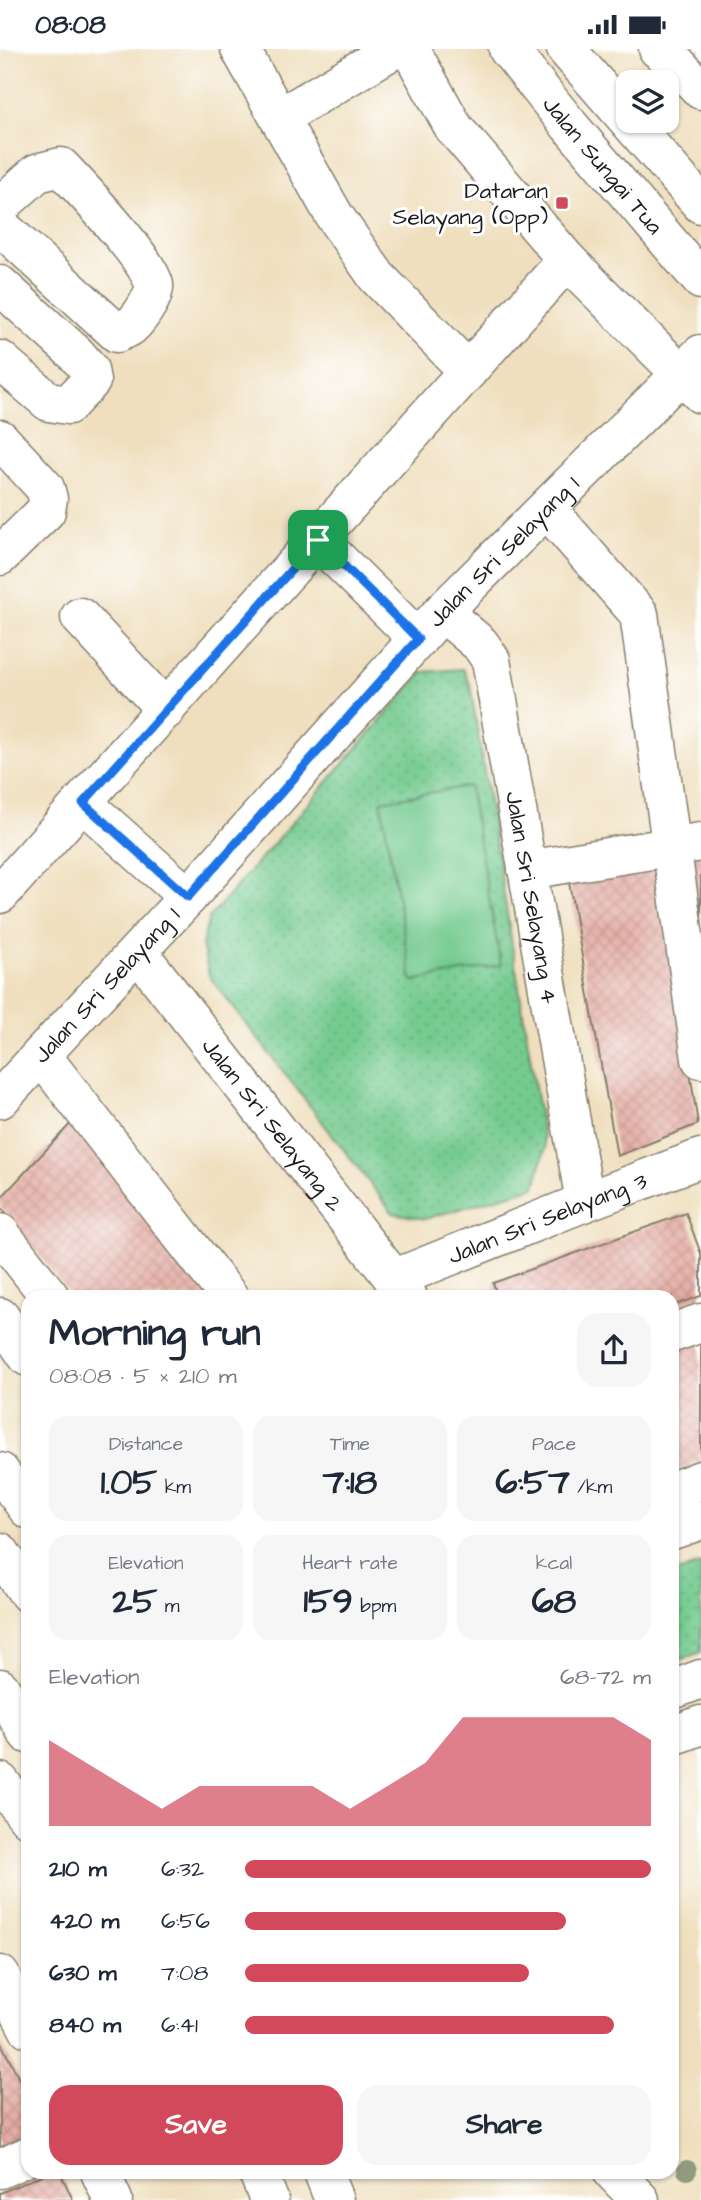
<!DOCTYPE html>
<html lang="en">
<head>
<meta charset="utf-8">
<style>
	:root { --surface:#fff; --page:#f6f6f7; --text:#1f2937; --muted:#747a83; --accent:#d1495b }
	body { margin:0; font-family:"Architects Daughter",sans-serif; background:var(--page); color:var(--text); height:100vh; display:flex; flex-direction:column; font-size:26px; white-space:nowrap }
	* { box-sizing:border-box; margin:0 }
	p { font-size:23px; color:var(--muted) }
	.icon { flex:none; width:38px; height:38px; fill:none; stroke:currentColor; stroke-width:2; stroke-linecap:round; stroke-linejoin:round }
	.map { position:relative; flex:1; overflow:hidden }
	.side { position:absolute; left:21px; top:1241px; width:658px; height:889px; display:flex; flex-direction:column; background:var(--surface); border-radius:21px; box-shadow:0 2px 5px #0004 }
	.side>* { flex:none }
	.buttons { position:absolute; left:616px; top:21px; display:grid; gap:14px }
	.buttons a { display:grid; place-items:center; width:63px; height:63px; border-radius:14px; background:var(--surface); box-shadow:0 2px 5px #0004; font-size:35px }
	.pin { position:absolute; display:grid; place-items:center; width:60px; height:60px; color:#fff; margin:-30px; border-radius:14px; box-shadow:0 4px 10px #0006 }
	.round { display:grid; place-items:center; flex:none; width:74px; height:74px; border-radius:21px; background:var(--page) }
	.overview { display:flex; align-items:center; justify-content:space-between; height:119px; padding:0 28px }
	h1 { font-size:38px; font-weight:800; line-height:52px }
	.metrics { display:grid; grid-template-columns:repeat(3,1fr); gap:10px; height:119px; padding:7px 28px }
	.metrics div { display:grid; align-content:center; border-radius:18px; background:var(--page); text-align:center }
	.metrics b { font-size:35px; font-weight:800 }
	.metrics small { font-size:19px; font-weight:400 }
	.metrics p { font-size:19px }
	.chart { height:196px; padding:14px 28px }
	.chart p { display:flex; justify-content:space-between }
	.chart svg { width:100%; height:126px; margin-top:7px; fill:var(--accent); opacity:.7 }
	.primary-button { display:flex; gap:14px; margin-top:auto; padding:14px 28px }
	.primary-button a { flex:1; height:80px; border-radius:21px; background:var(--accent); color:#fff; font-size:28px; font-weight:800; line-height:80px; text-align:center }
	.primary-button a+a { background:var(--page); color:var(--text) }
	ul { padding:0 28px; list-style:none; font-size:23px }
	li { display:grid; grid-template-columns:112px 84px 1fr; align-items:center; height:52px }
	li i { height:18px; border-radius:9px; background:var(--accent) }
	.status { display:flex; justify-content:space-between; align-items:center; height:49px; padding:0 35px; background:var(--surface); direction:ltr }
	.status svg { height:19px; fill:currentColor }
	.map>svg:first-child { display:block }
</style>
</head>
<body>
<div class="status"><b>08:08</b><svg viewBox="0 0 49 12"><path d="M0 12V9h3v3zM5 12V6h3v6zM10 12V3h3v9zM15 12V0h3v12zM26 1h20v11H26zM47 4h2v5h-2z"/></svg></div>
<div class="map">
<svg width="701" height="2151" viewBox="0 0 701 2151">
	<defs>
		<pattern id="green-dots" width="8" height="8" patternUnits="userSpaceOnUse" patternTransform="scale(1.75)"><rect width="8" height="8" fill="#75cb8f"/><path d="M2 2h.1M6 6h.1" fill="none" stroke="#65ae7b" stroke-width="1.8" stroke-linecap="round"/></pattern>
		<pattern id="building-cross-hatch" width="8" height="8" patternUnits="userSpaceOnUse" patternTransform="scale(1.75)"><rect width="8" height="8" fill="#e4aca2"/><path d="M0 0l8 8M0 8l8-8" fill="none" stroke="#c3938b"/></pattern>
	</defs>
	<rect width="100%" height="100%" fill="#fff"/>
	<filter id="ink" filterUnits="userSpaceOnUse"><feTurbulence type="fractalNoise" baseFrequency=".0143" numOctaves="2"/><feDisplacementMap in="SourceGraphic" scale="14" xChannelSelector="R" yChannelSelector="G"/><feConvolveMatrix kernelMatrix="1 2 1 2 8 2 1 2 1" color-interpolation-filters="sRGB"/></filter>
	<filter id="wash" filterUnits="userSpaceOnUse"><feTurbulence type="fractalNoise" baseFrequency=".00686" numOctaves="4" result="noise"/><feDisplacementMap in="SourceGraphic" scale="28" xChannelSelector="R" yChannelSelector="G"/><feGaussianBlur stdDeviation="1.57" result="paint"/><feColorMatrix in="noise" values="0 0 0 0 0 0 0 0 0 0 0 0 0 0 0 0 0 1.4 0 .05"/><feComposite in="paint" operator="in"/></filter>
	<g filter="url(#wash)">
		<rect width="100%" height="100%" fill="#efdfbe"/>
		<!-- green -->
		<path fill="url(#green-dots)" stroke="#487456" stroke-width="2" d="M463,620L470,635L545,1100L535,1138L425,1170L393,1164L209,927L202,895L209,869L423,623Z
			M701,1515V1603L672,1614V1525Z"/>
		<!-- pitch -->
		<path fill="#75cb8f" stroke="#487456" stroke-width="2" d="M469,737L501,916L412,932L381,752Z"/>
		<g id="blocks">
			<!-- building -->
			<path fill="url(#building-cross-hatch)" d="M701,803V878L688,806Z
				M657,808L698,1075L617,1107L567,822Z
				M73,1072L211,1248H72L0,1157V1150Z
				M686,1164L701,1205V1247L672,1257V1248H498L493,1234Z
				M701,1290V1413L672,1423V1300Z
				M0,1992L28,2048V2094L0,2108Z
				M49,2123H60L73,2151H0V2144Z"/>
		</g>
	</g>
	<g filter="url(#ink)">
		<use href="#blocks" fill-opacity="0" stroke="#867e6d" stroke-width="2"/>
		<g fill="none" stroke-linecap="round" stroke-linejoin="round">
			<defs>
				<g id="minor">
					<path d="M240,0L335,168L377,228L468,322"/>
					<path d="M410,0L454,79L567,211L701,345"/>
					<path d="M658,0L676,14L701,41"/>
					<path d="M279,69L394,0"/>
					<path d="M0,157L37,124L61,118C81,139 149,211 154,236C156,246 139,270 131,277C127,280 121,282 117,284L0,177"/>
					<path d="M0,236L76,305L89,320L91,332L68,356L49,353L0,311"/>
					<path d="M0,390L45,439L48,450L46,462L0,507"/>
					<path d="M547,460L639,565L701,1010"/>
					<path d="M318,491L418,590"/>
					<path id="s1" d="M442,563L480,595L491,611L585,1153"/>
					<path d="M80,568L166,661"/>
					<path d="M83,754L188,848"/>
					<path d="M527,821L701,793"/>
					<path d="M0,845L567,211"/>
					<path id="s2" d="M138,903L408,1248"/>
					<path d="M41,1006L229,1248"/>
					<path id="s3" d="M0,1050L188,848L442,563L701,305"/>
					<path d="M0,1184L50,1248"/>
					<path id="s4" d="M393,1230L585,1153L701,1109"/>
					<path d="M0,1268L28,1308"/>
					<path d="M672,1284L701,1274"/>
					<path d="M0,1423L28,1460"/>
					<path d="M672,1442L701,1431"/>
					<path d="M672,1481L701,1471"/>
					<path d="M0,1926L28,1979"/>
					<path d="M0,2120L28,2107"/>
					<path d="M100,2123L113,2151"/>
					<path d="M613,2123L640,2151"/>
				</g>
				<g id="major">
					<path id="s5" d="M508,0L569,76L701,231"/>
					<path d="M566,0L701,155"/>
					<path d="M672,1641L701,1630"/>
					<path d="M672,1687L701,1676"/>
				</g>
				<path id="highway" d="M0,1503L28,1544
					M0,1639L28,1685
					M0,1733L28,1769
					M258,2123L269,2151
					M323,2123L334,2151"/>
			</defs>
			<!-- minor casing -->
			<use href="#minor" stroke="#867e6d" stroke-width="41"/>
			<!-- major casing -->
			<use href="#major" stroke="#867e6d" stroke-width="41"/>
			<!-- highway casing -->
			<use href="#highway" stroke="#867e6d" stroke-width="41"/>
			<!-- minor -->
			<use href="#minor" stroke="#fff" stroke-width="38"/>
			<!-- major -->
			<use href="#major" stroke="#fff" stroke-width="38"/>
			<!-- highway -->
			<use href="#highway" stroke="#fff" stroke-width="38"/>
		</g>
		<!-- trees -->
		<circle fill="#8f9a7e" cx="687" cy="2121" r="10"/>
	</g>
	<g fill="none" stroke-linecap="round" stroke-linejoin="round" filter="url(#ink)">
		<defs>
			<path id="route" d="M318,491L418,590L188,848L83,754Z"/>
		</defs>
		<!-- route casing -->
		<use href="#route" stroke="#fff" stroke-width="14"/>
		<!-- route -->
		<use href="#route" stroke="#1a73e8" stroke-width="9"/>
	</g>
	<!-- markers -->
	<rect fill="#d1495b" stroke="#fff" stroke-width="2.5" x="555" y="147" width="14" height="14" rx="3.5"/>
	<g text-anchor="middle" stroke-width="6" stroke-linejoin="round" paint-order="stroke">
		<!-- street labels -->
		<g font-size="23" fill="#1c1c1c" stroke="#fff">
			<text dy="8" stroke="none"><textPath href="#s5" startOffset="150">Jalan Sungai Tua</textPath></text>
			<text dy="8" stroke="none"><textPath href="#s3" startOffset="744">Jalan Sri Selayang 1</textPath></text>
			<text dy="8" stroke="none"><textPath href="#s1" startOffset="310">Jalan Sri Selayang 4</textPath></text>
			<text dy="8" stroke="none"><textPath href="#s3" startOffset="156">Jalan Sri Selayang 1</textPath></text>
			<text dy="8" stroke="none"><textPath href="#s2" startOffset="219">Jalan Sri Selayang 2</textPath></text>
			<text dy="8" stroke="none"><textPath href="#s4" startOffset="166">Jalan Sri Selayang 3</textPath></text>
		</g>
		<!-- poi labels -->
		<g font-size="23" fill="#1c1c1c" stroke="#fff" text-anchor="end">
			<text x="548" y="149">Dataran<tspan x="548" dy="26">Selayang (Opp)</tspan></text>
		</g>
	</g>
</svg>
<div class="buttons">
<a><svg class="icon" aria-label="layers" viewBox="0 0 24 24"><path d="M12 4l9 5-9 5-9-5zM3 14l9 5 9-5"/></svg></a>
</div>
<div class="pin" style="left:318px;top:491px;background:#1e9e55"><svg class="icon" aria-label="arrive" viewBox="0 0 24 24"><path d="M6 21V4h12l-3 4 3 4H6"/></svg></div>
<section class="side">
<div class="overview"><div><h1>Morning run</h1><p>08:08 · 5 × 210 m</p></div><a class="round"><svg class="icon" aria-label="share" viewBox="0 0 24 24"><path d="M12 15V3M7 8l5-5 5 5M5 13v7h14v-7"/></svg></a></div>
<div class="metrics">
<div><p>Distance</p><b>1.05<small> km</small></b></div>
<div><p>Time</p><b>7:18</b></div>
<div><p>Pace</p><b>6:57<small> /km</small></b></div>
</div>
<div class="metrics">
<div><p>Elevation</p><b>25<small> m</small></b></div>
<div><p>Heart rate</p><b>159<small> bpm</small></b></div>
<div><p>kcal</p><b>68</b></div>
</div>
<div class="chart"><p><span>Elevation</span>68–72 m</p>
<svg viewBox="0 0 160 44" preserveAspectRatio="none"><path d="M0 44V14L10 22L20 30L30 38L40 30L50 30L60 30L70 30L80 38L90 30L100 22L110 6L120 6L130 6L140 6L150 6L160 14V44z"/></svg>
</div>
<ul>
<li><b>210 m</b>6:32<i style="width:100%"></i></li>
<li><b>420 m</b>6:56<i style="width:79%"></i></li>
<li><b>630 m</b>7:08<i style="width:70%"></i></li>
<li><b>840 m</b>6:41<i style="width:91%"></i></li>
</ul>
<div class="primary-button"><a>Save</a><a>Share</a></div>
</section>
</div>
</body>
</html>
